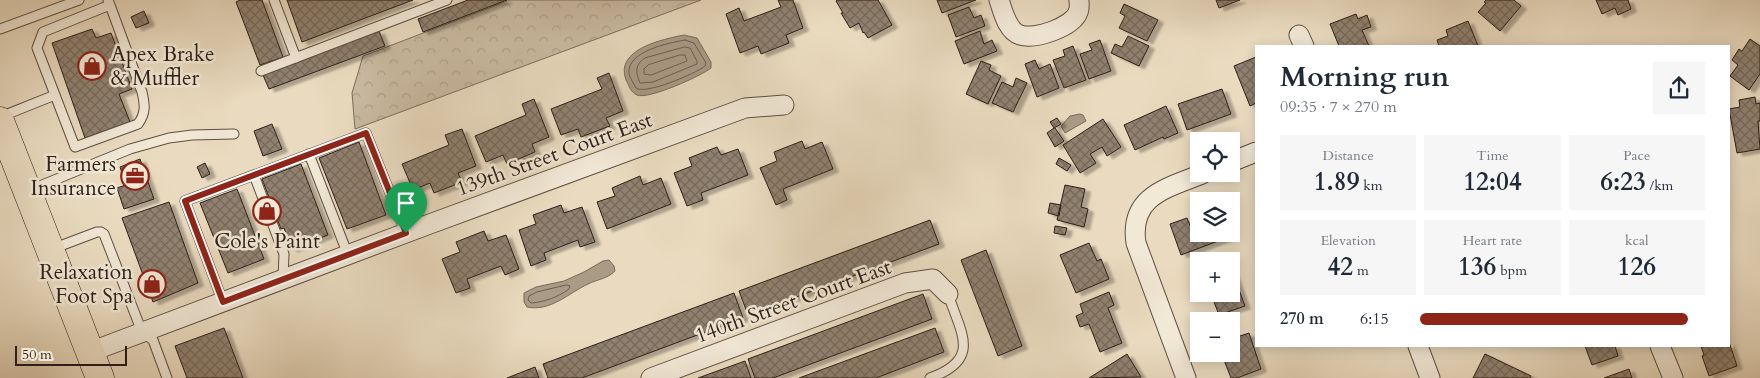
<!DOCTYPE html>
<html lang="en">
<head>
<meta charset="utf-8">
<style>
	:root { --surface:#fff; --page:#f6f6f7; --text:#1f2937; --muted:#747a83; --accent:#8f2418 }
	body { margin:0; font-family:Cardo,serif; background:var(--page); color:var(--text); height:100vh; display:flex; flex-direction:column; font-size:19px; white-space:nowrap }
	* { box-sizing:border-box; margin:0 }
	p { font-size:16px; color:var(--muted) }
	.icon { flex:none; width:28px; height:28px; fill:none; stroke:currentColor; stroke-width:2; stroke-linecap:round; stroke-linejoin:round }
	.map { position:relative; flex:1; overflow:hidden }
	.panel { position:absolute; left:1255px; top:45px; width:475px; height:302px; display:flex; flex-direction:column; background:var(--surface); border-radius:0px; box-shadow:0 2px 12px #0003 }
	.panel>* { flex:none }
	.fabs { position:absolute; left:1190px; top:132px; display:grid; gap:10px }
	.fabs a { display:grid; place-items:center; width:50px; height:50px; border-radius:0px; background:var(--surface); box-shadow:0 2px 12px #0003; font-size:25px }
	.scale { position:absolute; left:15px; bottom:12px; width:112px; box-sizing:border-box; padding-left:5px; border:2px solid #2e2018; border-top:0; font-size:14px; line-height:18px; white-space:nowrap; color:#2e2018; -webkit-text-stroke:4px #f1e8d6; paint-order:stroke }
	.pin { position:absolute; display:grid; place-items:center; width:42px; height:42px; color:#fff; margin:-51px -21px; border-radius:50% 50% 50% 0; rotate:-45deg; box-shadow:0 0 5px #0007 }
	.pin .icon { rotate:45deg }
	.round { display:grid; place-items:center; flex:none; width:52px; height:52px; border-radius:0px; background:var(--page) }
	.summary { display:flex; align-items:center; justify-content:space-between; height:85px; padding:0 25px }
	h1 { font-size:28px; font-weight:800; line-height:38px }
	.stats { display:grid; grid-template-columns:repeat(3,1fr); gap:8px; height:85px; padding:5px 25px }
	.stats div { display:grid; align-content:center; border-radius:0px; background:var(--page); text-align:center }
	.stats b { font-size:25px; font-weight:800 }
	.stats small { font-size:14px; font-weight:400 }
	.stats p { font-size:14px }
	ul { padding:0 25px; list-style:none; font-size:16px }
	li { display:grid; grid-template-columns:80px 60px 1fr; align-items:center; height:38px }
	li i { height:12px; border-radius:6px; background:var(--accent) }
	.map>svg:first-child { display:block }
</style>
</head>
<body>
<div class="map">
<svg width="1760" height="378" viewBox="0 0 1760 378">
	<defs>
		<pattern id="forest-crowns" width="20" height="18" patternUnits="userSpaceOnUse" patternTransform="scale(1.25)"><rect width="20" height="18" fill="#cabba3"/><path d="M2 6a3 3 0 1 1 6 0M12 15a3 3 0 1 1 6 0" fill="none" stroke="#aea08c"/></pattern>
		<pattern id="building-cross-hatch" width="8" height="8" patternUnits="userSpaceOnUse" patternTransform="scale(1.25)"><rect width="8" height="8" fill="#90816f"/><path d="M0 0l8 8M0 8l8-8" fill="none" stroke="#76695a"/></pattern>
		<filter id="shadow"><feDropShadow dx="5.5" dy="3" stdDeviation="1" flood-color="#0004"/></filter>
	</defs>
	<rect width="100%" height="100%" fill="#eadbc0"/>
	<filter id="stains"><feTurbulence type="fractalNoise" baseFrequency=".004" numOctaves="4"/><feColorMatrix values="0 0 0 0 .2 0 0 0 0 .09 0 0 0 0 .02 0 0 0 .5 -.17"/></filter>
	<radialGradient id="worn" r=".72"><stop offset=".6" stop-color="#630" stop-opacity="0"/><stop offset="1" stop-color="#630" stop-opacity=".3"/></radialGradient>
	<!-- forest -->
	<path fill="url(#forest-crowns)" stroke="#7c6e5e" d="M510,0H701L355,129L352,93L363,56Z"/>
	<!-- water -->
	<path fill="#aa9b87" stroke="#786a5b" d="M684,35L697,38L711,62V68C701,76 648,100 637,95C630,92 629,85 626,80C614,49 664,39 684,35Z
		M1080,114L1083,115L1086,121L1065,133L1061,126L1070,116Z
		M609,260L614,266L615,271C607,279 598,279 588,284C569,293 550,312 527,307L524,302V293L536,287L564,281L584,272L603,261Z"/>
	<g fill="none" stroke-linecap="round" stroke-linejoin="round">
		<!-- shore -->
		<path stroke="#6c5e50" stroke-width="1" d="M685,40L694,43L706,63L705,66C695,74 645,95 636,88C634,84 630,78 629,74C626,51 669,43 685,40Z
			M685,47L690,48L697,61V64L653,82L640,83C636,73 634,65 645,58Z
			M680,55H685L687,61L651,75L644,74V69L648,65Z
			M567,285L570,286L569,289C558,297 545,302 531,303L528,300L529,296L537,292Z"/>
	</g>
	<!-- building -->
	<path fill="url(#building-cross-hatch)" stroke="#2e2018" filter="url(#shadow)" d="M240,0H262L283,57L260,65L236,2Z
		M287,0H413L302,42Z
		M468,0H507L423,32L418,19Z
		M778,0H793L803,28L786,35L789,43L761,54L758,46L740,53L726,14L739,8L744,21L781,7Z
		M837,0H878L892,25L868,38L864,32L863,33L859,23L850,28L841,13H843L836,1Z
		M937,0H976L942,13Z
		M1216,0H1240L1219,8Z
		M1486,0H1514L1521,6L1500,31L1478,12L1486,3L1484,2Z
		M1596,0H1628L1631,9L1618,15L1615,8L1602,14Z
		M1124,4L1158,20L1147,41L1119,28L1125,16L1120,13Z
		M969,7L974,18L981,15L985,26L956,37L948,15Z
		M144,11L149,23L136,28L131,17Z
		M1356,14L1358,19L1367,15L1371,27L1362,30L1369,46H1339L1330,24Z
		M1468,21L1478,46H1439L1437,40L1448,36L1446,30Z
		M92,29L96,38L111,33L132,89L119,94L130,122L85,138L52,43Z
		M379,31L385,46L269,89L263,75Z
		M980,31L984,44L992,40L997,51L964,64L955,41Z
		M1128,36L1149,46L1139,66L1111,53L1115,44L1122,47Z
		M1750,39L1760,46V74L1749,90L1730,76L1738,65L1732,60L1739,49L1742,51Z
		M1100,40L1111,71L1089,79L1080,54L1092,50L1089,44Z
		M1073,46L1086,80L1064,88L1053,60L1065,56L1063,50Z
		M1256,57V103L1250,106L1234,66Z
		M1035,60L1039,69L1050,64L1059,88L1037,97L1025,64Z
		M981,61L991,65L989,70L1001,76L988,104L966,94Z
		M609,73L623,111L606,118L610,126L581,137L578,129L561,135L551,109L602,89L597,78Z
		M1016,78L1027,83L1013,112L992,103L1002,82L1013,87Z
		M1222,89L1231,114L1187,130L1178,104Z
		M1755,97L1756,104L1760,103V121H1758L1760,149L1737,153L1729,109L1740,107L1739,100Z
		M534,99L549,137L532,144L535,152L507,164L503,155L486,162L475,136L526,115L522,104Z
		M1166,106L1178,133L1164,139L1163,137L1135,150L1124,125Z
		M1057,118L1061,124L1054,128L1050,122Z
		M1103,119L1121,147L1107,156L1102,147L1090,154L1096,163L1080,173L1063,145Z
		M272,124L282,149L263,156L254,131Z
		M1054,128H1055L1064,141L1055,147L1047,133Z
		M462,129L476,166L458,173L462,182L434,193L430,183L413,190L402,164L449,145L445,135Z
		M802,141L805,149L822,142L833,169L783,189L787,200L776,205L760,168L777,161L774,152Z
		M359,142L386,215L347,229L319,158Z
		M717,147L721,155L738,149L748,175L701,193L703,200L687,206L674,173L692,166L689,158Z
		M1059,158L1071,165L1067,171L1056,164Z
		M140,159L154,199L124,209L117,188L126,185L120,167Z
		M205,163L210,174L202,178L197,167Z
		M301,164L328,235L292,249L284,228L281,229L262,179Z
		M640,176L643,185L661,178L671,204L607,229L597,202L615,196L612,188Z
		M1065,185L1085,189L1081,207L1088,209L1084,227L1057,220Z
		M237,189L264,259L228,273L200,203Z
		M169,202L198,283L153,302L122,218Z
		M1050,203L1061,205L1059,216L1048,213Z
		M561,205L564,213L582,207L595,242L580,247L578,240L544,253L546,260L531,266L519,230L536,224L533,215Z
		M1187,218L1191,228L1199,225V234H1225L1226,238L1181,255L1170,224Z
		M930,220L939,244L748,315L739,291Z
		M1055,226L1067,228L1065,235L1054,233Z
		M484,231L488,241L506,235L519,269L505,275L501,266L467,279L470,288L456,293L442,259L460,252L456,242Z
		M1089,243L1097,261L1101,259L1109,279L1076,293L1060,255Z
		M986,250L1022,346L998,356L961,260Z
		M1232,271L1245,306L1219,315L1211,294H1231Z
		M1109,292L1114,305L1108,308L1122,343L1100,352L1089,324L1080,327L1076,316L1083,313L1080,304Z
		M734,293L743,318L582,378H548L543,364Z
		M923,294L932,319L773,378H755L748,359Z
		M224,328L243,378H187L175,346Z
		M935,328L944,352L876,378H799Z
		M1249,333L1261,369L1237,378H1231L1224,360L1234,357L1231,350V339Z
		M1729,342L1737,366L1709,376L1702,356L1704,355L1701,346H1729Z
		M1585,346H1615L1618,356L1592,365Z
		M1127,354L1141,377L1089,378Z
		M1485,354L1531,376L1530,378H1473Z
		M745,361L751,378H698Z
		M535,367L539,378H507Z
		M1629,369L1632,378H1604Z"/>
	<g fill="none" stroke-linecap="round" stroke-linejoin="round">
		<defs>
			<path id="service" d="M108,0L110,5L142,92C145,105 146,113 138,124L75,147L37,48L43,32L110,5
				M274,0L296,58
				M0,29L79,0
				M261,71L447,0
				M0,117L55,95
				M309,154L348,255
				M30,190L130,149L169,138L192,135L234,134
				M52,249L97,232H101L104,234L142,332L153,340L167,378
				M283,279L284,254L254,175L366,133L406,233
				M223,302L185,201L254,175
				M930,378C982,359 961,334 948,294"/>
			<path id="minor" d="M999,0C1003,11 1007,31 1020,35C1035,40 1073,27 1078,12C1080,9 1079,3 1079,0
				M1299,35L1304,46
				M1231,162L1256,152
				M1418,346L1430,378
				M1660,346L1673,378
				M90,352L427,225L745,108L784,105
				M651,378L905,283L933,279L948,294
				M1186,378L1136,243C1129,196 1167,188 1202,174"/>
			<path id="primary" d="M0,121L100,378"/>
		</defs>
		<!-- service casing -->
		<use href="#service" stroke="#5d4f42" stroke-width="11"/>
		<!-- minor casing -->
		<use href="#minor" stroke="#5d4f42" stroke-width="21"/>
		<!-- primary casing -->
		<use href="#primary" stroke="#2e2018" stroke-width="29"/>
		<!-- service -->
		<use href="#service" stroke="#f1e8d6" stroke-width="9"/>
		<!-- minor -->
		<use href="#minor" stroke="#f1e8d6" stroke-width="19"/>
		<!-- primary -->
		<use href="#primary" stroke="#eadbc0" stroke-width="28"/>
	</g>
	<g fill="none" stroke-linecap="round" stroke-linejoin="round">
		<defs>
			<path id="route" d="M366,133L406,233L223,302L185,201Z"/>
		</defs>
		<!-- route casing -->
		<use href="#route" stroke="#fff" stroke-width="10"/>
		<!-- route -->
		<use href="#route" stroke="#8f2418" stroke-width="6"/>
	</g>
	<!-- icons -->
	<defs>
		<symbol id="shop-ring" viewBox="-11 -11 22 22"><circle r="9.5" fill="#f1e8d6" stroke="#8f2418" stroke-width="1.5"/><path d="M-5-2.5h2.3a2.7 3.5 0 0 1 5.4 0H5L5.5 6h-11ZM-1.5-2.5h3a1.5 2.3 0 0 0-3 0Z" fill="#8f2418"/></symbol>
		<symbol id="office-ring" viewBox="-11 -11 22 22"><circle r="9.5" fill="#f1e8d6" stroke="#8f2418" stroke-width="1.5"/><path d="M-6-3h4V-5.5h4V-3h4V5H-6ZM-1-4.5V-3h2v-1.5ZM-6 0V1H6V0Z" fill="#8f2418"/></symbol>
	</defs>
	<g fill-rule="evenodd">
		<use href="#shop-ring" x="76" y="50" width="32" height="32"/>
		<use href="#office-ring" x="119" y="160" width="32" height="32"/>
		<use href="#shop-ring" x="251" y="195" width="32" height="32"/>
		<use href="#shop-ring" x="136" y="268" width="32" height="32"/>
	</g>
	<g text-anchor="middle" stroke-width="5" stroke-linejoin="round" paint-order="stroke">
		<!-- poi labels -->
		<g font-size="21" fill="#2e2018" stroke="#f1e8d6" text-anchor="end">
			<text x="111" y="61" text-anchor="start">Apex Brake<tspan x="111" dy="24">&amp; Muffler</tspan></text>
			<text x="116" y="171">Farmers<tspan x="116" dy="24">Insurance</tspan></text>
			<text x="267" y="248" text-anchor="middle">Cole's Paint</text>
			<text x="133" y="279">Relaxation<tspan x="133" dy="24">Foot Spa</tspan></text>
		</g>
		<!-- street labels -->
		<g font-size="21" fill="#2e2018" stroke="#f1e8d6">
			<text transform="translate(554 154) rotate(-20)" y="7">139th Street Court East</text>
			<text transform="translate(793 301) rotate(-20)" y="7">140th Street Court East</text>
		</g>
	</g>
	<rect width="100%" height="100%" filter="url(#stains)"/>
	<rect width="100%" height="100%" fill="url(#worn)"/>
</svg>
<div class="fabs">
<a><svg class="icon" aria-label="locate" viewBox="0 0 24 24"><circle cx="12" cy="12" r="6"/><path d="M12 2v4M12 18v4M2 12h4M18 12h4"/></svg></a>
<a><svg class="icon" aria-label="layers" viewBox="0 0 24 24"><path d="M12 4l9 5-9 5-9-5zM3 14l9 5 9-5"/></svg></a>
<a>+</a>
<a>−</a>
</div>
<div class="scale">50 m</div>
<div class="pin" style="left:406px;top:233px;background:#1e9e55"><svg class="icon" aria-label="arrive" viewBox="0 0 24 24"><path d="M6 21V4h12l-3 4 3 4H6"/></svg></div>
<section class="panel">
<div class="summary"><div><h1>Morning run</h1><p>09:35 · 7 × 270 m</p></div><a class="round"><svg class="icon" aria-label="share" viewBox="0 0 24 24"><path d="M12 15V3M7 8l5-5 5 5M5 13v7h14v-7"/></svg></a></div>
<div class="stats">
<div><p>Distance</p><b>1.89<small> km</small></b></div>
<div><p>Time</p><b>12:04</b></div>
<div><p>Pace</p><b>6:23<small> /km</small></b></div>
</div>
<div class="stats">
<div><p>Elevation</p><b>42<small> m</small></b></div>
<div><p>Heart rate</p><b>136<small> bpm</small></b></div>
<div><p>kcal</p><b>126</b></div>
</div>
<ul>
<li><b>270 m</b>6:15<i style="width:94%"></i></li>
</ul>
</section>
</div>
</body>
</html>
